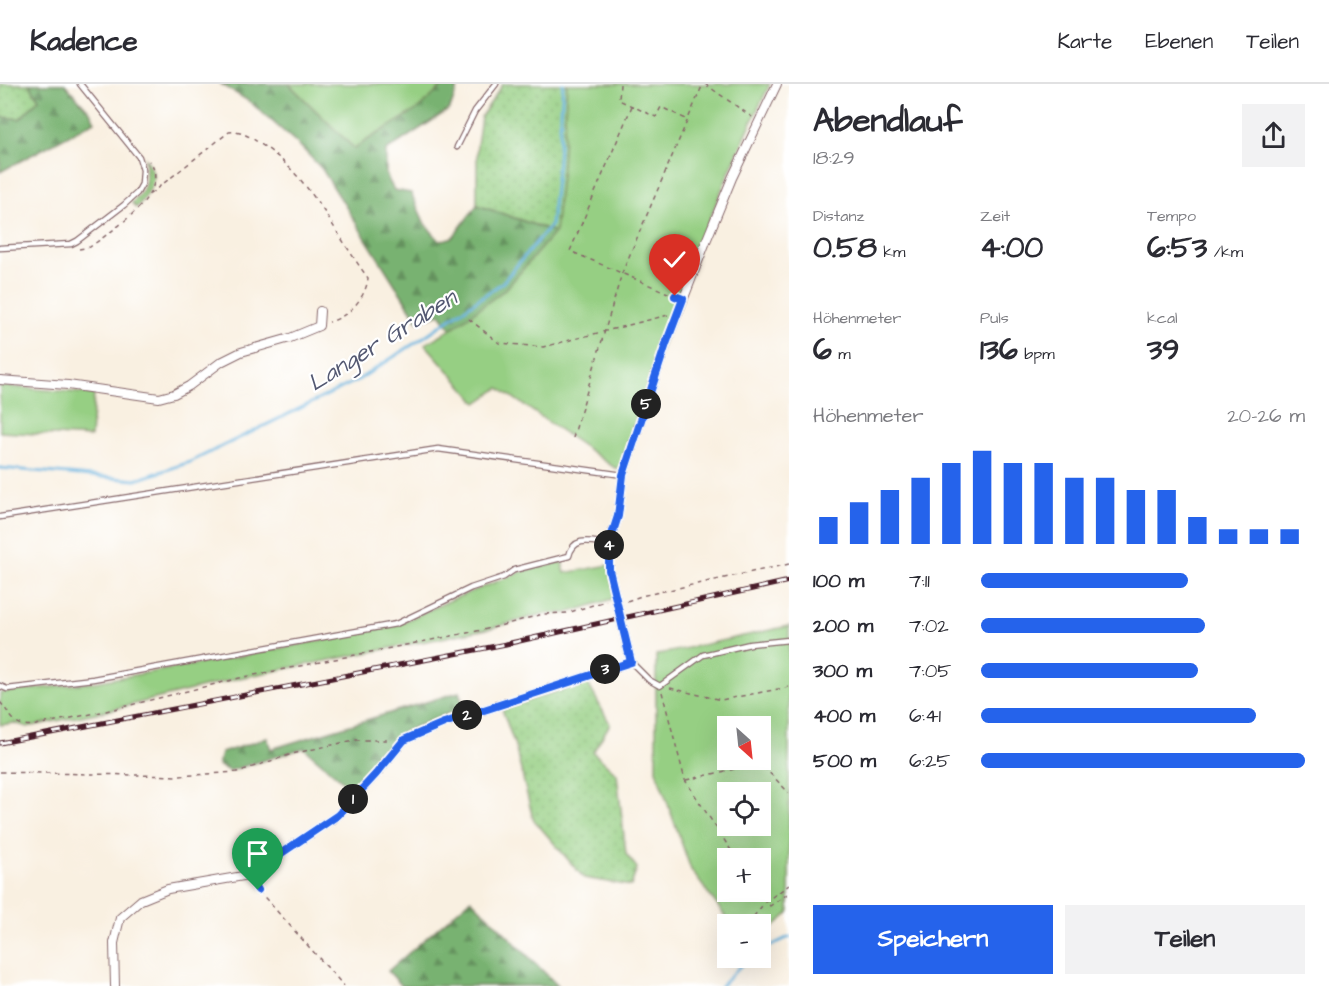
<!DOCTYPE html>
<html lang="de">
<head>
<meta charset="utf-8">
<style>
	:root { --surface:#fff; --page:#f2f2f3; --text:#2b2b33; --muted:#7c7c81; --line:#e1e1e2; --accent:#2563eb }
	body { margin:0; font-family:"Architects Daughter",sans-serif; background:var(--page); color:var(--text); height:100vh; display:flex; flex-direction:column; font-size:22px; white-space:nowrap }
	* { box-sizing:border-box; margin:0 }
	p { font-size:20px; color:var(--muted) }
	.icon { flex:none; width:33px; height:33px; fill:none; stroke:currentColor; stroke-width:2; stroke-linecap:round; stroke-linejoin:round }
	.map { position:relative; flex:1; overflow:hidden }
	.drawer { display:flex; flex-direction:column; background:var(--surface); width:540px }
	.drawer>* { flex:none }
	.needle { width:39px; rotate:153deg }
	.tools { position:absolute; left:717px; top:632px; display:grid; gap:12px }
	.tools a { display:grid; place-items:center; width:54px; height:54px; border-radius:0px; background:var(--surface); box-shadow:0 6px 24px #0002; font-size:30px }
	.pin { position:absolute; display:grid; place-items:center; width:51px; height:51px; color:#fff; margin:-62px -26px; border-radius:50% 50% 50% 0; rotate:-45deg; box-shadow:0 0 6px #0007 }
	.pin .icon { rotate:45deg }
	.km { position:absolute; width:30px; height:30px; margin:-15px; border-radius:50%; background:#222; color:#fff; font-size:16px; line-height:30px; text-align:center }
	.round { display:grid; place-items:center; flex:none; width:63px; height:63px; border-radius:0px; background:var(--page) }
	.overview { display:flex; align-items:center; justify-content:space-between; height:102px; padding:0 24px }
	h1 { font-size:33px; font-weight:700; line-height:45px }
	.figures { display:grid; grid-template-columns:repeat(3,1fr); gap:9px; height:102px; padding:6px 24px }
	.figures div { display:grid; align-content:center }
	.figures b { font-size:30px; font-weight:700 }
	.figures small { font-size:16px; font-weight:400 }
	.figures p { font-size:16px }
	.chart { height:168px; padding:12px 24px }
	.chart p { display:flex; justify-content:space-between }
	.chart svg { width:100%; height:108px; margin-top:6px; stroke:var(--accent); stroke-width:6 }
	.cta { display:flex; gap:12px; margin-top:auto; padding:12px 24px }
	.cta a { flex:1; height:69px; border-radius:0px; background:var(--accent); color:#fff; font-size:24px; font-weight:700; line-height:69px; text-align:center }
	.cta a+a { background:var(--page); color:var(--text) }
	ul { padding:0 24px; list-style:none; font-size:20px }
	li { display:grid; grid-template-columns:96px 72px 1fr; align-items:center; height:45px }
	li i { height:15px; border-radius:8px; background:var(--accent) }
	header { display:flex; align-items:center; gap:36px; box-sizing:border-box; height:84px; padding:0 30px; background:var(--surface); border-bottom:2px solid var(--line) }
	header strong { font-size:28px }
	nav { display:flex; gap:33px; margin-inline-start:auto; font-size:21px }
	main { display:flex; flex:1; min-height:0 }
	.map>svg:first-child { display:block }
</style>
</head>
<body>
<header>
<strong>Kadence</strong>
<nav><a>Karte</a><a>Ebenen</a><a>Teilen</a></nav>
</header>
<main>
<div class="map">
<svg width="789" height="902" viewBox="0 0 789 902">
	<defs>
		<pattern id="grass-dots" width="8" height="8" patternUnits="userSpaceOnUse" patternTransform="scale(1.5)"><rect width="8" height="8" fill="#96cf83"/><path d="M2 2h.1M6 6h.1" fill="none" stroke="#83b171" stroke-width="1.8" stroke-linecap="round"/></pattern>
		<pattern id="forest-firs" width="22" height="20" patternUnits="userSpaceOnUse" patternTransform="scale(1.5)"><rect width="22" height="20" fill="#78b271"/><path d="M5 1l3.5 6h-7zM16 11l3.5 6h-7z" fill="#64905d"/></pattern>
	</defs>
	<rect width="100%" height="100%" fill="#fff"/>
	<filter id="ink" filterUnits="userSpaceOnUse"><feTurbulence type="fractalNoise" baseFrequency=".0167" numOctaves="2"/><feDisplacementMap in="SourceGraphic" scale="12" xChannelSelector="R" yChannelSelector="G"/><feConvolveMatrix kernelMatrix="1 2 1 2 8 2 1 2 1" color-interpolation-filters="sRGB"/></filter>
	<filter id="wash" filterUnits="userSpaceOnUse"><feTurbulence type="fractalNoise" baseFrequency=".008" numOctaves="4" result="noise"/><feDisplacementMap in="SourceGraphic" scale="24" xChannelSelector="R" yChannelSelector="G"/><feGaussianBlur stdDeviation="1.35" result="paint"/><feColorMatrix in="noise" values="0 0 0 0 0 0 0 0 0 0 0 0 0 0 0 0 0 1.4 0 .05"/><feComposite in="paint" operator="in"/></filter>
	<g filter="url(#wash)">
		<rect width="100%" height="100%" fill="#f9f0e1"/>
		<!-- grass -->
		<path fill="url(#grass-dots)" stroke="#707757" stroke-width="1.5" d="M0,0H29L40,14L20,35L0,33Z
			M503,0H567L562,83L555,148L477,121V61L481,33Z
			M145,74C161,93 151,108 136,124L132,119C150,103 146,93 145,74Z
			M587,598L610,640L593,668L617,690L626,770L637,784L631,802L584,794L533,735L515,662L502,625Z"/>
		<!-- forest -->
		<path fill="url(#forest-firs)" stroke="#61684e" stroke-width="1.5" d="M29,0H65L90,28L95,37L0,88V33L20,35L39,15Z
			M221,0H289L354,64L445,0H459L450,25L386,67V91L394,106L411,109L425,140L440,157L453,153L477,121L555,148L506,205L451,245L440,230L418,237L322,85L298,60L250,18Z
			M459,608L464,623L403,648L353,706L304,664L229,687L218,681L221,669L267,654L271,665Z
			M471,815L558,902H402L388,887Z"/>
		<!-- green -->
		<path fill="#96cf83" stroke="#707757" stroke-width="1.5" fill-rule="evenodd" d="M289,0H445L418,25L354,64Z
			M567,0H770C709,123 663,254 620,385L615,384L499,304L477,319L425,260L451,245L506,205L555,148L562,83Z
			M0,302L94,310L91,353L0,348Z
			M562,478L565,489L609,481L616,514L567,529L543,530L492,544L244,593L106,627L27,643L15,639L0,641V609L94,598L232,574L396,541L453,515L523,487Z
			M789,542V829L761,855L760,840H731L691,786L656,686V571ZM728,642H760V675H728ZM728,708H760V741H728ZM728,774H760V807H728Z"/>
		<g fill="none" stroke-linecap="round" stroke-linejoin="round">
			<!-- stream -->
			<path stroke="#63b1dd" stroke-width="3" d="M0,384L136,396L190,378L358,296L415,259L502,199L551,141L558,76L563,0
				M760,867L789,853
				M721,902L749,873"/>
		</g>
	</g>
	<g filter="url(#ink)">
		<g fill="none" stroke-linecap="round" stroke-linejoin="round">
			<defs>
				<path id="lane" d="M457,63L475,27L496,0
					M0,164L71,160L77,157L124,121L137,109L142,100L143,86L139,73L80,0
					M0,433L438,365L623,391
					M631,578L649,596L660,602L703,571L750,560L789,556
					M0,602L7,605L93,595L396,540L471,504L504,493L514,486L569,472C574,450 594,459 609,460"/>
				<path id="street" d="M0,296L68,301L159,314L174,310L189,302L221,278L241,268L290,254L319,242L320,227
					M115,902L114,859L120,834L141,816L168,805L249,791L338,731L376,690L404,656L444,639L631,578L609,486V460L618,432L623,391L666,260L707,155L732,94L777,0"/>
			</defs>
			<!-- lane casing -->
			<use href="#lane" stroke="#87686b" stroke-width="7"/>
			<!-- street casing -->
			<use href="#street" stroke="#87686b" stroke-width="10"/>
			<!-- path -->
			<path stroke="#87686b" stroke-width="1.5" stroke-dasharray="4.5 4.5" stroke-linecap="butt" d="M620,0L619,16L656,33L661,23L688,36
				M705,0L752,33
				M632,22L570,167L675,212
				M150,110L229,48C241,47 249,52 259,59C310,91 333,147 368,194C366,214 348,233 329,238
				M79,165L90,163C111,147 174,108 149,77
				M469,235L499,259L543,263L668,231
				M573,354L622,189L703,0
				M627,517L641,512L789,480
				M670,604L721,616L789,603
				M662,608L685,696L736,774
				M0,618C13,633 13,644 36,641L106,627L244,593L492,544L543,530L567,529L606,517
				M0,688L179,692L237,688L292,670L354,656H391
				M686,696L760,679L789,709
				M254,799L258,806L344,902
				M758,807L770,822L789,809
				M748,840L765,818L789,801"/>
			<!-- lane -->
			<use href="#lane" stroke="#fff" stroke-width="4.5"/>
			<!-- street -->
			<use href="#street" stroke="#fff" stroke-width="8"/>
			<defs>
				<path id="rail" d="M0,659L506,560L789,497"/>
			</defs>
			<!-- rail casing -->
			<use href="#rail" stroke="#4a1f2b" stroke-width="5"/>
			<!-- rail -->
			<use href="#rail" stroke="#fff" stroke-width="3" stroke-dasharray="9" stroke-linecap="butt"/>
		</g>
	</g>
	<g fill="none" stroke-linecap="round" stroke-linejoin="round" filter="url(#ink)">
		<defs>
			<path id="route" d="M258,806L249,791L338,731L376,690L404,656L444,639L631,578L609,486V460L618,432L623,391L666,260L683,215L675,212"/>
		</defs>
		<!-- route casing -->
		<use href="#route" stroke="#fff" stroke-width="12"/>
		<!-- route -->
		<use href="#route" stroke="#2563eb" stroke-width="8"/>
	</g>
	<g text-anchor="middle" stroke-width="4.5" stroke-linejoin="round" paint-order="stroke">
		<!-- water labels -->
		<g font-size="24" font-style="italic" fill="#545972" stroke="#fff">
			<text transform="translate(382 256) rotate(-32)" y="8">Langer Graben</text>
		</g>
	</g>
</svg>
<div class="tools">
<a><svg class="needle" viewBox="-14 -14 28 28"><path d="M0-13l5 13h-10z" fill="#e53935"/><path d="M0 13l5-13h-10z" fill="#7c7c81"/></svg></a>
<a><svg class="icon" aria-label="locate" viewBox="0 0 24 24"><circle cx="12" cy="12" r="6"/><path d="M12 2v4M12 18v4M2 12h4M18 12h4"/></svg></a>
<a>+</a>
<a>−</a>
</div>
<div class="pin" style="left:258px;top:806px;background:#1e9e55"><svg class="icon" aria-label="arrive" viewBox="0 0 24 24"><path d="M6 21V4h12l-3 4 3 4H6"/></svg></div>
<div class="pin" style="left:675px;top:212px;background:#d93025"><svg class="icon" aria-label="check" viewBox="0 0 24 24"><path d="M5 12l5 5 9-10"/></svg></div>
<b class="km" style="left:353px;top:715px">1</b>
<b class="km" style="left:467px;top:631px">2</b>
<b class="km" style="left:605px;top:585px">3</b>
<b class="km" style="left:609px;top:461px">4</b>
<b class="km" style="left:646px;top:320px">5</b>
</div>
<section class="drawer">
<div class="overview"><div><h1>Abendlauf</h1><p>18:29</p></div><a class="round"><svg class="icon" aria-label="share" viewBox="0 0 24 24"><path d="M12 15V3M7 8l5-5 5 5M5 13v7h14v-7"/></svg></a></div>
<div class="figures">
<div><p>Distanz</p><b>0.58<small> km</small></b></div>
<div><p>Zeit</p><b>4:00</b></div>
<div><p>Tempo</p><b>6:53<small> /km</small></b></div>
</div>
<div class="figures">
<div><p>Höhenmeter</p><b>6<small> m</small></b></div>
<div><p>Puls</p><b>136<small> bpm</small></b></div>
<div><p>kcal</p><b>39</b></div>
</div>
<div class="chart"><p><span>Höhenmeter</span>20–26 m</p>
<svg viewBox="0 0 160 44" preserveAspectRatio="none"><path d="M5 44V33M15 44V27M25 44V22M35 44V17M45 44V11M55 44V6M65 44V11M75 44V11M85 44V17M95 44V17M105 44V22M115 44V22M125 44V33M135 44V38M145 44V38M155 44V38"/></svg>
</div>
<ul>
<li><b>100 m</b>7:11<i style="width:64%"></i></li>
<li><b>200 m</b>7:02<i style="width:69%"></i></li>
<li><b>300 m</b>7:05<i style="width:67%"></i></li>
<li><b>400 m</b>6:41<i style="width:85%"></i></li>
<li><b>500 m</b>6:25<i style="width:100%"></i></li>
</ul>
<div class="cta"><a>Speichern</a><a>Teilen</a></div>
</section>
</main>
</body>
</html>
